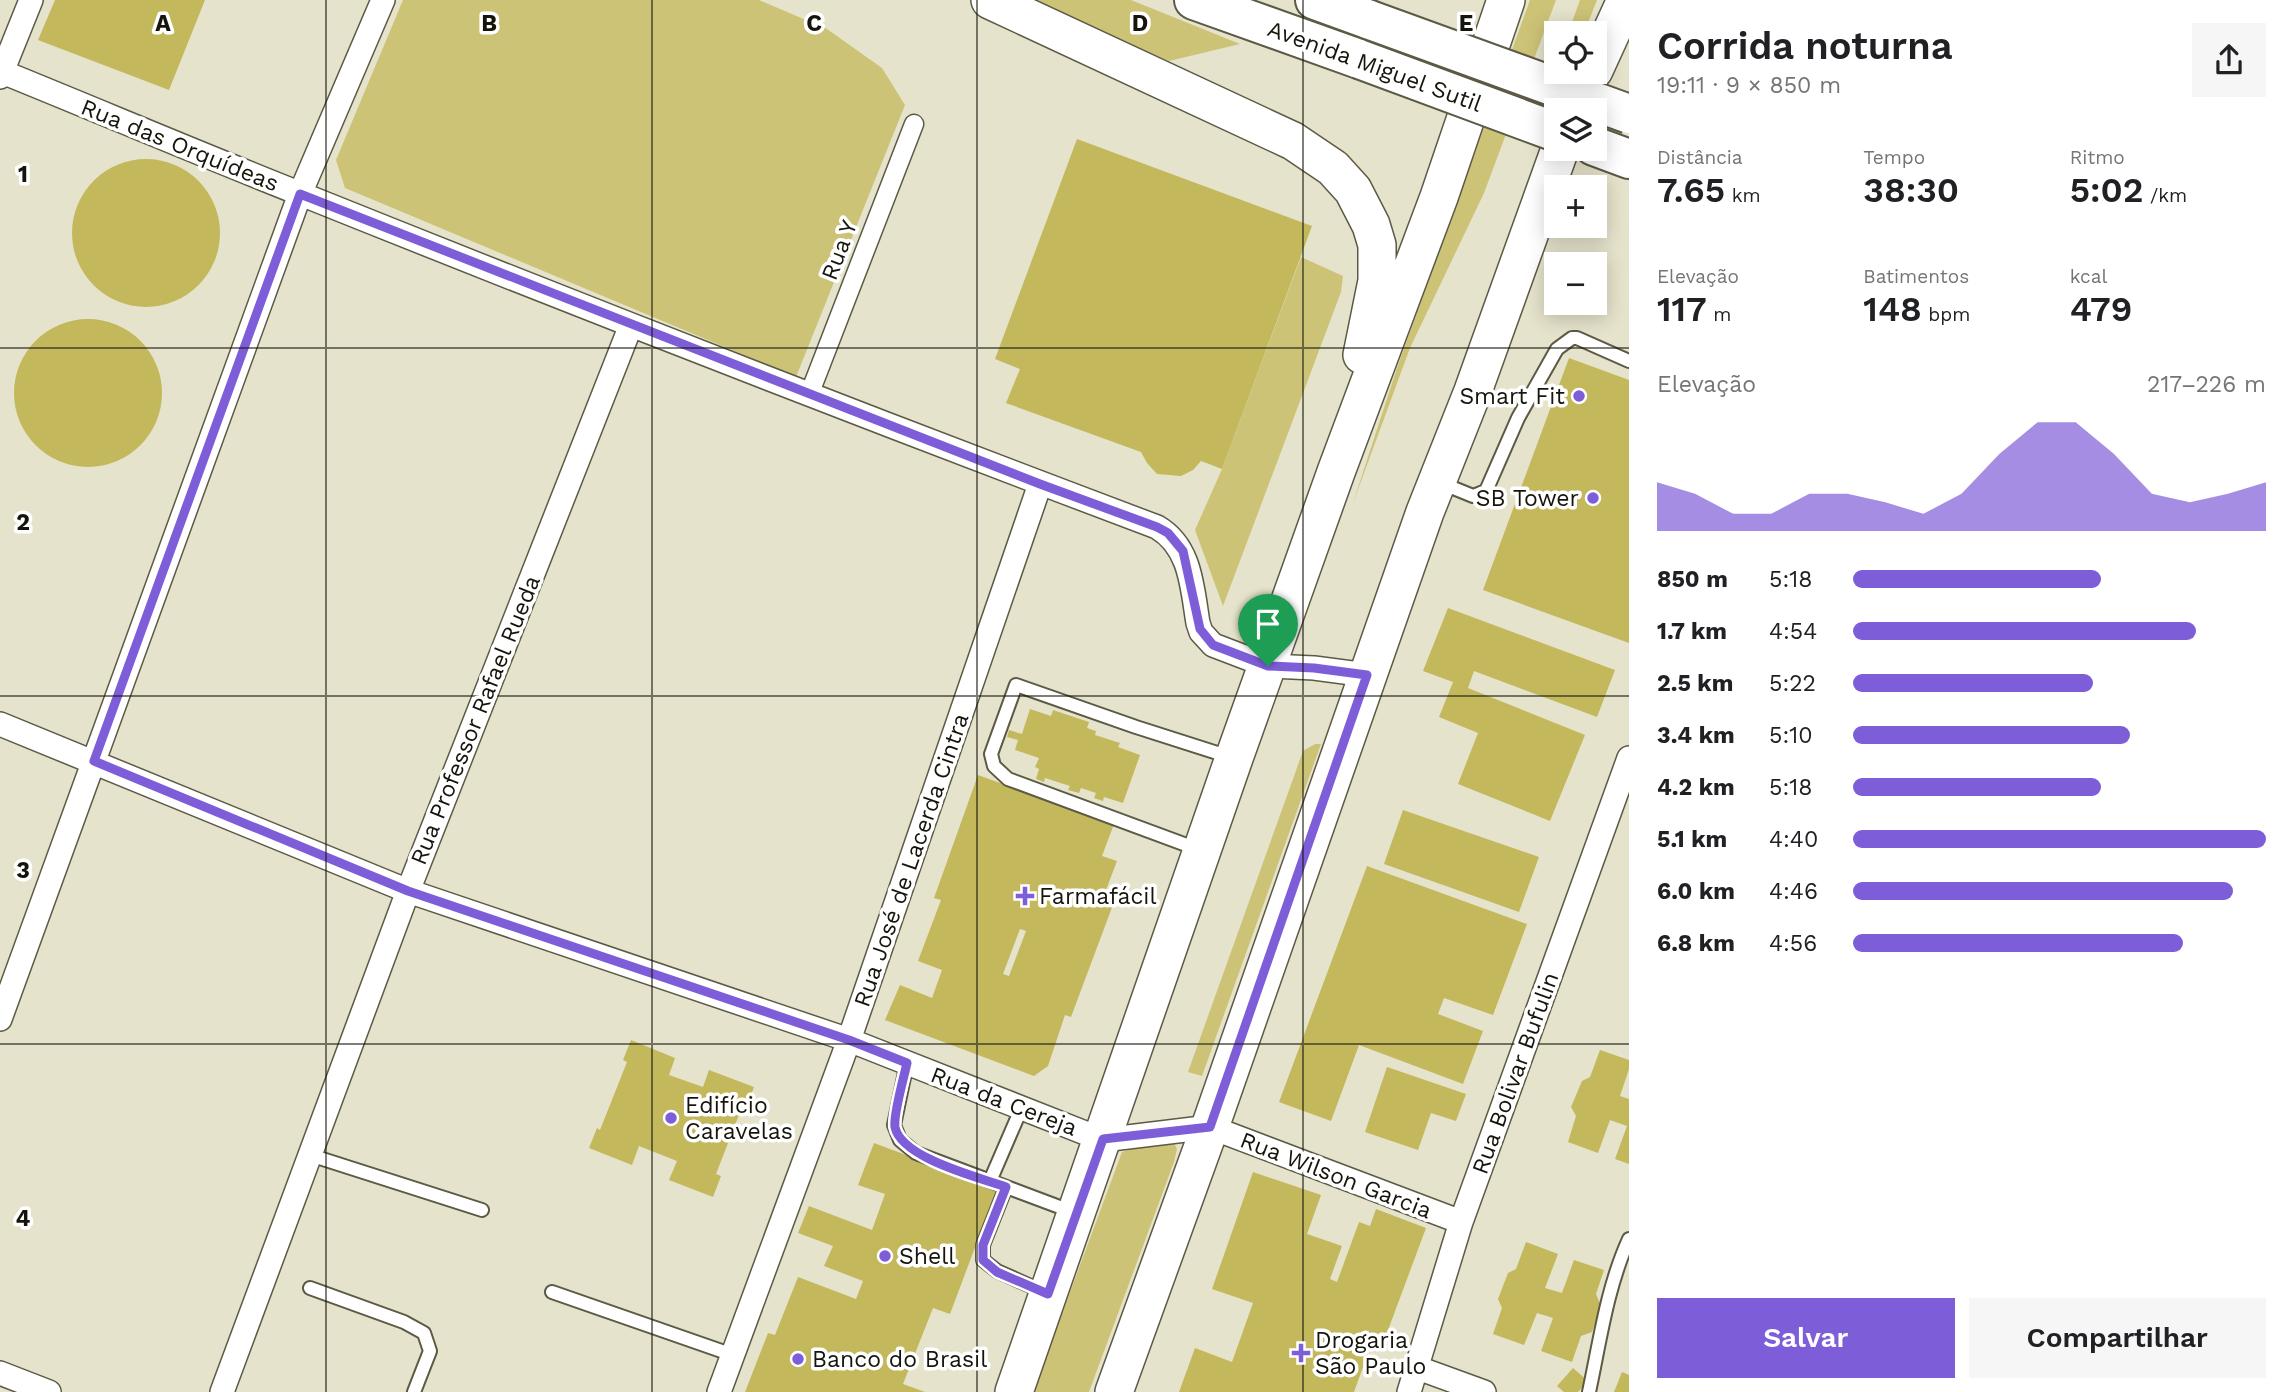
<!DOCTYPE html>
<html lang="pt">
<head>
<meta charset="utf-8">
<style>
	:root { --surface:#fff; --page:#f6f6f6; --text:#202124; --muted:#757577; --accent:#7e5ed8 }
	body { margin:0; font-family:"Work Sans",sans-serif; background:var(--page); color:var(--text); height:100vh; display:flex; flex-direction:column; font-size:26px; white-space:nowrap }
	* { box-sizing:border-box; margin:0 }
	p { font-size:23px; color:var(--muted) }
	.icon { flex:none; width:38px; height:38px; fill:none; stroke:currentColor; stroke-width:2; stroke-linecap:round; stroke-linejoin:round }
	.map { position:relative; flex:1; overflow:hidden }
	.details { display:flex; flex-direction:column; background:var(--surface); width:665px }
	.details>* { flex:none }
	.fabs { position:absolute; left:1544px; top:21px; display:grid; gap:14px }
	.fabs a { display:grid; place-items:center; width:63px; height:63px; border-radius:0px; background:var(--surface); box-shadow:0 4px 18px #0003; font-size:35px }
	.pin { position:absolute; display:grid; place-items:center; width:60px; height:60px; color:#fff; margin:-72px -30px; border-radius:50% 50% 50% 0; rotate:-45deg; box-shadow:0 0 7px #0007 }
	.pin .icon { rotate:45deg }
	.round { display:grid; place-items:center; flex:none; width:74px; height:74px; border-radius:0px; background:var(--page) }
	.headline { display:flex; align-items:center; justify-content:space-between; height:119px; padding:0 28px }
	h1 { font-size:38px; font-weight:600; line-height:52px }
	.figures { display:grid; grid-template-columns:repeat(3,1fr); gap:10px; height:119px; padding:7px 28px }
	.figures div { display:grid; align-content:center }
	.figures b { font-size:35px; font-weight:600 }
	.figures small { font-size:19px; font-weight:400 }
	.figures p { font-size:19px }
	.chart { height:196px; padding:14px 28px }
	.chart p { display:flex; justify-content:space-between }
	.chart svg { width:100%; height:126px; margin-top:7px; fill:var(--accent); opacity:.7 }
	.primary-button { display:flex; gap:14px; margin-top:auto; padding:14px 28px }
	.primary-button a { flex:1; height:80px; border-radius:0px; background:var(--accent); color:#fff; font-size:28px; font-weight:600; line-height:80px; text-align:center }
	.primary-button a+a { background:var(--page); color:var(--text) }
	ul { padding:0 28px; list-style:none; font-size:23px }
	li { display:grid; grid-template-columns:112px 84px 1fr; align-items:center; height:52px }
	li i { height:18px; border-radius:9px; background:var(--accent) }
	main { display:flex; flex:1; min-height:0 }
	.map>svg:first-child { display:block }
</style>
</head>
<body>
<main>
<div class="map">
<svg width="1629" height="1392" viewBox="0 0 1629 1392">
	<rect width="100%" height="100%" fill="#e5e3cb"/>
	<!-- green -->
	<path fill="#cdc377" d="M403,0H759L827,29L882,68L905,105L796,377L345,188L336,160Z
		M1029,0H1131L1240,44L1169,61Z
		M1530,0H1556L1484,193L1410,348L1353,503L1397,368Z
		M1580,0H1597L1584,33H1568Z
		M1301,257L1343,276L1341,292L1223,606L1195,530L1222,469Z
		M1315,744H1321L1202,1076L1188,1072L1303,751Z
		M1166,1139L1173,1141L1177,1149L1174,1162L1089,1392H1033L1122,1152Z"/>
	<!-- building -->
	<path fill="#c4b85c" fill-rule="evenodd" d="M55,0H205L169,90L38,40Z
		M1077,139L1312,226L1222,469L1201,461L1193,470L1181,476L1157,474L1147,463L1141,452L1006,403L1020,369L995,359Z
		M72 233a74 74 0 1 1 148 0a74 74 0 1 1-148 0Z
		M14 393a74 74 0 1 1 148 0a74 74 0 1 1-148 0Z
		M1569,358L1629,380V643L1483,590Z
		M1448,608L1615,670L1597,717L1474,671L1468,688L1585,735L1550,821L1458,784L1478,733L1439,717L1453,682L1423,671Z
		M1030,709L1051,716L1053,710L1089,722L1087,728L1096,731L1095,735L1120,743L1118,747L1140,755L1123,803L1104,797L1103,801L1094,798L1096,793L1081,788L1079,793L1068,790L1070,786L1045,778L1044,782L1036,779L1039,769L1035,767L1039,758L1015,750L1018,740L1007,737L1009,730L1022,734Z
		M978,775L1114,824L1102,856L1117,861L1106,890L1117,894L1071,1017L1065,1015L1048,1066L1034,1076L885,1020L900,985L932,998L942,970L918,961L941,900L934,898ZM1020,929L1026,931L1009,976L1003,974Z
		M1403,810L1539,857L1519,912L1384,864Z
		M1367,866L1527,924L1493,1015L1444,998L1438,1014L1483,1031L1463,1084L1359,1045L1331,1121L1279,1102Z
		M631,1040L675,1058L669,1075L703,1087L709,1070L754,1087L746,1108L742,1107L716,1174L721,1176L713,1197L669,1180L677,1161L639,1146L632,1165L589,1148L597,1128L600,1130L627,1062L623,1060Z
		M1600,1050L1629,1060V1069L1620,1096L1629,1099V1164L1615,1159L1627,1126L1610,1120L1598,1153L1568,1142L1576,1116L1571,1107L1582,1081L1590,1077Z
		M1387,1067L1466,1094L1456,1121L1431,1113L1418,1150L1365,1132Z
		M874,1143L997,1189L950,1314L933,1308L903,1384L925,1392H745L768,1333L775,1335L798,1277L856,1299L863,1281L824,1266L833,1246L798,1233L809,1206L872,1230L885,1194L858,1185Z
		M1253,1172L1321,1195L1307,1234L1342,1246L1330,1279L1337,1282L1359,1222L1370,1226L1376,1209L1426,1228L1381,1349L1371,1345L1354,1392H1179L1195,1348L1232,1362L1253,1303L1212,1289Z
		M1526,1242L1558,1254L1545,1288L1562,1293L1574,1260L1604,1270L1596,1294L1601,1306L1592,1332L1581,1336L1572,1362L1541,1351L1553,1318L1537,1313L1524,1345L1493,1334L1502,1308L1498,1299L1508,1273L1516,1269Z
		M1573,1368L1588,1381L1578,1392H1564L1557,1386Z
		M1622,1372L1629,1375V1392H1614Z"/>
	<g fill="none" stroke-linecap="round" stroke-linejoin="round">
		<defs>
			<path id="service" d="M1441,483L1473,496L1486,491L1518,418L1557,349L1572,338H1577L1629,361
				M1200,850L1008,779L994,766L991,754L1016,685L1136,727L1230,757
				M907,1063L894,1125L900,1140L916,1153L1073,1212
				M310,1155L482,1210
				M990,1181L1022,1107
				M1006,1187L983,1245V1260L997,1271L1044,1292
				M310,1288L404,1322L424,1333L430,1351L414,1392
				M552,1292L733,1355
				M1589,1392C1600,1341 1607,1287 1629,1239"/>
			<path id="pedestrian" d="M809,395L914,124"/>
			<path id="minor" d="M0,71C101,112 200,154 301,194C585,308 870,419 1157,527C1191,547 1192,587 1198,623L1201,632L1213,645L1268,666L1314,668L1367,675
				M0,77L31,0
				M0,724L408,891L849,1040L1103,1140L1210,1127L1461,1222
				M0,1019L300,194L383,0
				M1418,1368L1484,1392
				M0,1373L49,1392
				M222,1392L408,891L631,325
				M719,1392L849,1040L1040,484
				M1409,1392L1461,1222L1629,758"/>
			<path id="primary" d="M990,0L1293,141L1333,168L1353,190L1371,225L1377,245V281L1362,355
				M1594,70L1626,0
				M1014,1392L1234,758L1336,472L1439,197L1506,0
				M1114,1392L1210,1127L1425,512L1473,391L1560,149"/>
			<path id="trunk" d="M1194,0L1359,59
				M1315,0L1370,20
				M1594,146L1629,159"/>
		</defs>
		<!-- service casing -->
		<use href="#service" stroke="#5c5945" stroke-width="16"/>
		<!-- pedestrian casing -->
		<use href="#pedestrian" stroke="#5c5945" stroke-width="21"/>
		<!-- minor casing -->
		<use href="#minor" stroke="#5c5945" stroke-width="26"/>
		<!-- primary casing -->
		<use href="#primary" stroke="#5c5945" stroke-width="40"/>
		<!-- trunk casing -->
		<use href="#trunk" stroke="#5c5945" stroke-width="42"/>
		<!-- service -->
		<use href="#service" stroke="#fff" stroke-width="12"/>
		<!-- pedestrian -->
		<use href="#pedestrian" stroke="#fff" stroke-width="18"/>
		<!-- minor -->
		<use href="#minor" stroke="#fff" stroke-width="23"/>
		<!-- primary -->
		<use href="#primary" stroke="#fff" stroke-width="37"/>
		<!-- trunk -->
		<use href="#trunk" stroke="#fff" stroke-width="38"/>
		<defs>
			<path id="trunk-bridge" d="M1370,20L1629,114
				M1359,59L1556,132"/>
		</defs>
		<!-- trunk-bridge casing -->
		<use href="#trunk-bridge" stroke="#5c5945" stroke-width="42" stroke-linecap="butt"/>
		<!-- trunk-bridge -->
		<use href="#trunk-bridge" stroke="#fff" stroke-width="38"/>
	</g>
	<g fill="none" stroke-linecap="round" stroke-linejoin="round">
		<defs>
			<path id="route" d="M300,194L1040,484L1157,527L1168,533L1183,551L1200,629L1213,645L1268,666L1314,668L1367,675L1210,1127L1103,1139L1048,1294L997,1272L983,1260V1245L1006,1187C978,1177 901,1158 895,1127C893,1115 904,1077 907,1063L849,1040L408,891L94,761Z"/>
		</defs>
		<!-- route casing -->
		<use href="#route" stroke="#fff" stroke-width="14"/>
		<!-- route -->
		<use href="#route" stroke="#7e5ed8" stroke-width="9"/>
	</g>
	<!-- grid -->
	<path fill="none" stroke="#15150c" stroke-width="2" stroke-opacity="0.55" d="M326,0V1392M652,0V1392M977,0V1392M1303,0V1392M0,348H1629M0,696H1629M0,1044H1629"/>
	<!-- markers -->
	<g fill="#7e5ed8" stroke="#fff" stroke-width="2.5">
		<circle cx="1579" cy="396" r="7"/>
		<circle cx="1593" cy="498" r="7"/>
		<path d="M1021.5 885.5h7v7h7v7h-7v7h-7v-7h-7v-7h7z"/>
		<circle cx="671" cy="1118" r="7"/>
		<circle cx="885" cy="1256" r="7"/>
		<path d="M1297.5 1342.5h7v7h7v7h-7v7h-7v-7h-7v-7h7z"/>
		<circle cx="798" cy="1359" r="7"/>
	</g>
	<g text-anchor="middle" stroke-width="7" stroke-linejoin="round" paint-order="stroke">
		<!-- street labels -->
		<g font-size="23" fill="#15150c" stroke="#fff">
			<text transform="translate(1375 66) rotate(20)" y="8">Avenida Miguel Sutil</text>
			<text transform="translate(180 145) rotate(22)" y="8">Rua das Orquídeas</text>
			<text transform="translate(839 250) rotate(-69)" y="8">Rua Y</text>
			<text transform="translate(475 720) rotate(-68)" y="8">Rua Professor Rafael Rueda</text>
			<text transform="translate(911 860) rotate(-71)" y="8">Rua José de Lacerda Cintra</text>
			<text transform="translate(1515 1073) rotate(-70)" y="8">Rua Bolivar Bufulin</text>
			<text transform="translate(1004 1101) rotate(21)" y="8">Rua da Cereja</text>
			<text transform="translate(1336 1175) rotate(21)" y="8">Rua Wilson Garcia</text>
		</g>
		<!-- poi labels -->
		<g font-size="23" fill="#15150c" stroke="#fff" text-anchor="start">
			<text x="1565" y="404" text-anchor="end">Smart Fit</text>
			<text x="1579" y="506" text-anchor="end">SB Tower</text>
			<text x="1039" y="904">Farmafácil</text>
			<text x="685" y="1113">Edifício<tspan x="685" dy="26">Caravelas</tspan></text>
			<text x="899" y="1264">Shell</text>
			<text x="1315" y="1348">Drogaria<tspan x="1315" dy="26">São Paulo</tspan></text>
			<text x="812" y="1367">Banco do Brasil</text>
		</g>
	</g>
	<g font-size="23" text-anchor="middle" font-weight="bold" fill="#15150c" stroke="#fff" stroke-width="7" stroke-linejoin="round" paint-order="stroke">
		<text x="163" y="31">A</text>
		<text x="489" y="31">B</text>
		<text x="814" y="31">C</text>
		<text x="1140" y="31">D</text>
		<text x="1466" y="31">E</text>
		<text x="23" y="182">1</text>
		<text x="23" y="530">2</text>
		<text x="23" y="878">3</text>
		<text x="23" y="1226">4</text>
	</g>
</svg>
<div class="fabs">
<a><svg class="icon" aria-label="locate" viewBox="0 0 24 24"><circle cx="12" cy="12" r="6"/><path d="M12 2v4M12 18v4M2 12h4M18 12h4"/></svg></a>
<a><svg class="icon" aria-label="layers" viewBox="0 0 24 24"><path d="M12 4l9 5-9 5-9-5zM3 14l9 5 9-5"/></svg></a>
<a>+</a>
<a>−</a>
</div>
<div class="pin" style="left:1268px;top:666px;background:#1e9e55"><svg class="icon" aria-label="arrive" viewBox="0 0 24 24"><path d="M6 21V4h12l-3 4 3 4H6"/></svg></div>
</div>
<section class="details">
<div class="headline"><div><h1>Corrida noturna</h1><p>19:11 · 9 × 850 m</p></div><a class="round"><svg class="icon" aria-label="share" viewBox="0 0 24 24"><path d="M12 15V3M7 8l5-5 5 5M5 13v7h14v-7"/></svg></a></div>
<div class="figures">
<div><p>Distância</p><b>7.65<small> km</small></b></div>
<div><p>Tempo</p><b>38:30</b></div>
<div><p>Ritmo</p><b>5:02<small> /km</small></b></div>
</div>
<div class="figures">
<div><p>Elevação</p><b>117<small> m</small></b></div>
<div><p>Batimentos</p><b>148<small> bpm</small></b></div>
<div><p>kcal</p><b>479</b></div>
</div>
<div class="chart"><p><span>Elevação</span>217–226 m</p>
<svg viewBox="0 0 160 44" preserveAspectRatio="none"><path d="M0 44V27L10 31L20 38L30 38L40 31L50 31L60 34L70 38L80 31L90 17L100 6L110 6L120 17L130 31L140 34L150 31L160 27V44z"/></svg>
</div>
<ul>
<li><b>850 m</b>5:18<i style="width:60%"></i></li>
<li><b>1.7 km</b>4:54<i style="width:83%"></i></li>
<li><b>2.5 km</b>5:22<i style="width:58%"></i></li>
<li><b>3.4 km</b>5:10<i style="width:67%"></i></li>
<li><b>4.2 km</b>5:18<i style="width:60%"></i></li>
<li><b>5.1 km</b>4:40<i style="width:100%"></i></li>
<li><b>6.0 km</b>4:46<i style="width:92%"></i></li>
<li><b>6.8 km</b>4:56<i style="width:80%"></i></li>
</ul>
<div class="primary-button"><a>Salvar</a><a>Compartilhar</a></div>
</section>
</main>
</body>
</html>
